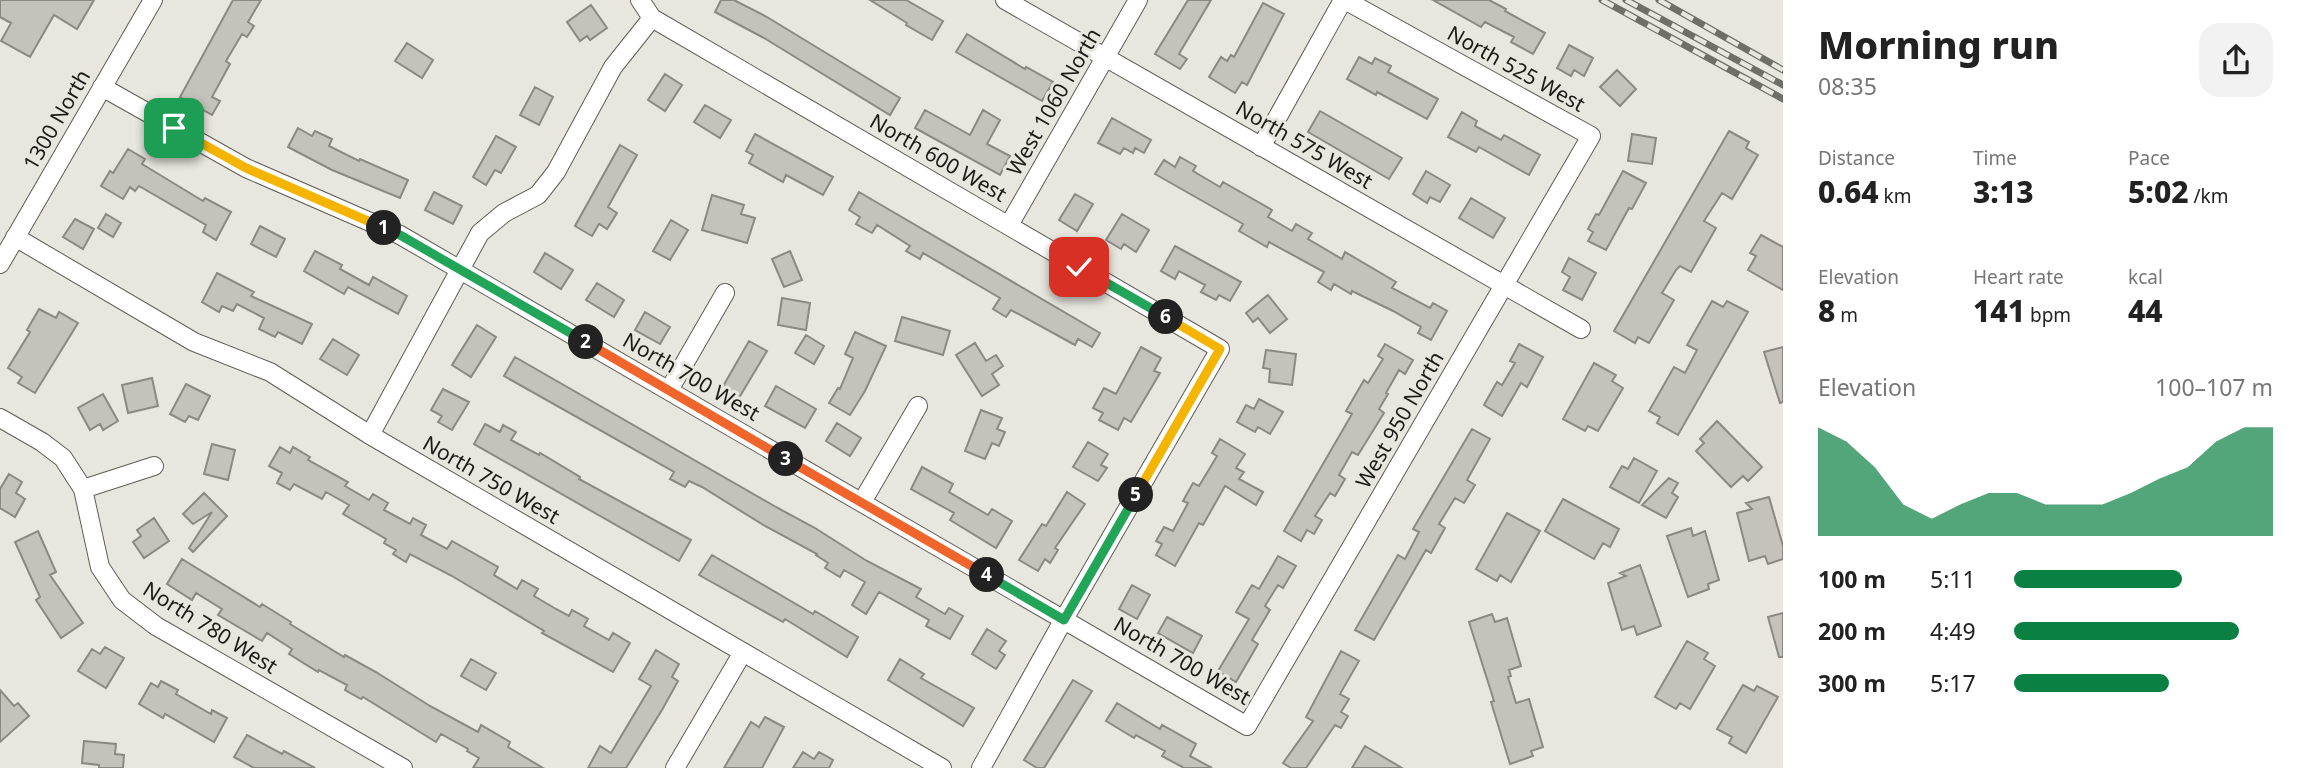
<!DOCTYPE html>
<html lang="en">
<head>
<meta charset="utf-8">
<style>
	:root { --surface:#fff; --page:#f2f2f2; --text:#222; --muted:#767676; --accent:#0b8043 }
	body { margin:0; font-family:"Noto Sans",sans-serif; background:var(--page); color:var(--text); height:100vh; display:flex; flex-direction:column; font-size:26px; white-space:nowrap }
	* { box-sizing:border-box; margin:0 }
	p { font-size:23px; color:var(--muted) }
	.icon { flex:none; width:38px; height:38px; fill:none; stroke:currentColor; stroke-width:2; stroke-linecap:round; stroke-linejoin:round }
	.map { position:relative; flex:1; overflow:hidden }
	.side { display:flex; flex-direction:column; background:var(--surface); width:525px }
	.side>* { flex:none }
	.pin { position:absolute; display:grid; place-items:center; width:60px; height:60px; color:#fff; margin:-30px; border-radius:14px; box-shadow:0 4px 10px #0006 }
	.km { position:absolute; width:35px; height:35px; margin:-18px; border-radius:50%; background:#222; color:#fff; font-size:19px; line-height:35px; text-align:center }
	.round { display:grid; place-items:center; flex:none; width:74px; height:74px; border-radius:21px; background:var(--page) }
	.overview { display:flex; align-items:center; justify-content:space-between; height:119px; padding:0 35px }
	h1 { font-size:38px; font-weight:800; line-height:52px }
	.stats { display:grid; grid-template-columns:repeat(3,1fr); gap:10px; height:119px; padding:7px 35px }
	.stats div { display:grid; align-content:center }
	.stats b { font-size:30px; font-weight:800 }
	.stats small { font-size:19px; font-weight:400 }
	.stats p { font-size:19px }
	.chart { height:196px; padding:14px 35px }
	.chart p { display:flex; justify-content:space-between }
	.chart svg { width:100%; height:126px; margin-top:7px; fill:var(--accent); opacity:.7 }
	ul { padding:0 35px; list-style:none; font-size:23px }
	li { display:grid; grid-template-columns:112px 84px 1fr; align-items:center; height:52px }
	li i { height:18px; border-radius:9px; background:var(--accent) }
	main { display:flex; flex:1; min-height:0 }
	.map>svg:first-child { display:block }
</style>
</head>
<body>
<main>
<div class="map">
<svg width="1783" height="768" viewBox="0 0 1783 768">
	<rect width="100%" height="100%" fill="#e8e7df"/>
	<!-- building -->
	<path fill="#c3c2bb" stroke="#8a8983" stroke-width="2" d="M0,0H94L77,29L54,15L30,57L1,41L11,23L0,17Z
		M233,0H261L248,22L254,26L247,37L242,34L226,61L230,64L212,97L220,101L212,115L180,97Z
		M721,0H734L767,17L900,98L890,115L764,38L715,12Z
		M870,0H906L943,21L932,40L906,25L907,23Z
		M1188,0H1211L1179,54L1187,59L1180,69L1155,54Z
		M1433,0H1489L1506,9L1505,11L1545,33L1533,54L1511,42L1514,37L1485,22L1481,27Z
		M1263,3L1284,14L1247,85L1242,82L1235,93L1209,77L1221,57L1227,61L1231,55L1234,57Z
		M591,5L607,28L590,40L587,36L580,41L567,22Z
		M967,34L1025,69L1026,67L1053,82L1042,101L956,52Z
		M407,43L433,60L422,78L395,61Z
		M1569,45L1593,58L1584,76L1574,70L1571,76L1557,68Z
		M1359,57L1372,64L1375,58L1391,66L1388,72L1438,99L1427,119L1377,92L1376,95L1347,79Z
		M1617,70L1636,89L1620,106L1600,87Z
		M665,74L682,85L665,111L648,100Z
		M535,87L553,97L539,125L520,115Z
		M705,105L731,120L720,138L694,122Z
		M925,110L970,135L983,110L1000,120L987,144L1010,156L1000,175L915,128Z
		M1320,111L1402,158L1389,179L1308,132Z
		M1462,112L1477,121L1475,126L1501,140L1504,135L1540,155L1529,175L1479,147L1476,152L1448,137Z
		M1112,118L1151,140L1144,153L1135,148L1133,153L1124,148L1120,154L1098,143Z
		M298,128L312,136L315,131L332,139L329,146L359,161L360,159L408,180L400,198L332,170L288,147Z
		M1729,131L1749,142L1746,148L1758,155L1732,199L1722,193L1704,221L1716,228L1691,272L1680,266L1676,270L1662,293L1674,300L1649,343L1638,337L1635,343L1614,331Z
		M755,134L833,177L823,195L786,175L783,182L749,163L753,155L746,151Z
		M1632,134L1656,138L1652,164L1628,161Z
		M496,136L516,147L501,173L495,170L486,185L473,177Z
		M620,145L637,155L608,207L617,213L607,229L599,224L592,236L575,226Z
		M128,149L145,159L142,164L203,201L205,198L231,212L216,240L203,232L206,225L139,186L135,191L130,187L123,199L101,186L110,171L113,173Z
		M1180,157L1196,166L1193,171L1220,187L1223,182L1272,210L1268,217L1292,231L1296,224L1312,233L1308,239L1342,259L1345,252L1396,282L1392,288L1430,308L1433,303L1447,311L1431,340L1418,333L1421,327L1393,311L1352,291L1351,294L1334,284L1331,290L1318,282L1324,272L1269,242L1267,247L1239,231L1243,224L1155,174L1164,160L1175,167Z
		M1426,171L1450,185L1440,202L1430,197L1427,203L1413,194Z
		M1623,171L1646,183L1632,209L1629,208L1606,250L1588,241L1593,232L1588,229L1596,214L1599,215Z
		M434,192L462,206L453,224L425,210Z
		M859,192L1100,333L1092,347L1078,339L1075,345L1011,310L1006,317L993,309L1000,298L923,253L920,259L906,251L910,246L877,225L872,233L856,224L860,217L849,210Z
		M1075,194L1093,204L1077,231L1059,220Z
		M712,195L744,205L741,214L755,218L747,243L702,230Z
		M1471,198L1505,218L1493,238L1459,218Z
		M106,214L121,223L113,237L98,228Z
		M1122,214L1149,230L1136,252L1124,244L1121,249L1106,240Z
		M75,219L94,229L83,249L63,237Z
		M671,220L688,230L670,260L653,251Z
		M260,226L285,239L276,257L251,244Z
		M1761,235L1783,247V290L1748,270L1756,256L1750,253Z
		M1175,246L1241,282L1230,301L1219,295L1216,300L1201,292L1205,285L1179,271L1175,279L1161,271Z
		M315,251L342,265L340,269L369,285L373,277L407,296L398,314L348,287L344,294L304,271Z
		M790,251L802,280L784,287L772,259Z
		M545,253L573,270L561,289L534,272Z
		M1569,258L1596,273L1582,300L1563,290L1570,277L1562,272Z
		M217,273L254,292L251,296L312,324L302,344L278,332L275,337L259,329L264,318L237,304L233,311L222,306L219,312L202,302Z
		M597,283L624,300L614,317L586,300Z
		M1268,295L1287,319L1270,333L1258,318L1253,322L1246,313Z
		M782,298L810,303L806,330L778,325Z
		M1712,301L1723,307L1727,301L1748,312L1678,435L1657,423L1660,417L1649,411L1674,367L1685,373L1697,350L1687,345Z
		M39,309L56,318L59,312L78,323L35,393L18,383L22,377L8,368L30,332L27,330Z
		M645,312L670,327L660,344L635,330Z
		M902,317L950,331L943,355L895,341Z
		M477,325L496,337L471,377L452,365Z
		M855,332L886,346L865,391L850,415L829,403L838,388L840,389L853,358L845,354Z
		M806,335L824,346L814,364L795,353Z
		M333,339L359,355L347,375L320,359Z
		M749,341L767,351L739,398L722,388Z
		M975,343L986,361L996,355L1003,366L992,374L999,385L982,396L956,355Z
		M1385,344L1413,360L1405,374L1399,370L1386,393L1388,394L1379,409L1384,413L1358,455L1352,452L1339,475L1345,479L1335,496L1330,493L1315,516L1322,520L1314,534L1307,530L1301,541L1284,531L1352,414L1346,411L1364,380L1368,383L1383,359L1378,356Z
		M1519,344L1543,357L1527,387L1521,383L1502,416L1484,405L1497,382L1502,385L1515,363L1510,361Z
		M1141,347L1161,358L1154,371L1160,373L1131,422L1124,418L1118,430L1099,420L1103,413L1093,408L1104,388L1116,394Z
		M1783,347V402L1780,403L1764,352Z
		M1266,350L1296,354L1292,385L1269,382L1270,369L1263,368Z
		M515,357L776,507L815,528L867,561L921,589L916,597L945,614L949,608L963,616L950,639L926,626L929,620L879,592L866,614L852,605L865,582L844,570L840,577L825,568L828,563L816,555L817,554L765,526L702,487L689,481L685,487L670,479L674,472L504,376Z
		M1594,363L1616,375L1612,381L1623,388L1598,431L1588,426L1585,431L1563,419Z
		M152,378L158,406L128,413L122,385Z
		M186,384L210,396L198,420L189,416L185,422L170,414Z
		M776,386L816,409L805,428L765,406Z
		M443,389L469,402L452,430L438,422L442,416L431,410Z
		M103,394L118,421L103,430L100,424L90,430L78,408Z
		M1259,399L1283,412L1270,434L1258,427L1255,432L1237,422L1246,405L1254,409Z
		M981,410L1002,418L997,429L1005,432L999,446L992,443L985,459L965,451Z
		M1717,421L1762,467L1748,481L1743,476L1731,487L1696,451L1704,443L1700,439Z
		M837,423L861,438L850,456L826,441Z
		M485,424L500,432L503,425L516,432L511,440L539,455L540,453L580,477L579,479L691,540L679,561L474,444Z
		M1472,429L1490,439L1467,480L1475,485L1464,503L1455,498L1439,524L1445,528L1431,553L1426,550L1374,640L1355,630L1398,555L1405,559L1419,532L1413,529Z
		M1220,439L1245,454L1236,468L1244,472L1239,479L1263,492L1256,505L1225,486L1203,525L1199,523L1175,566L1156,555L1162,544L1156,541L1164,527L1173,531L1188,503L1183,501L1193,483L1199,486L1217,456L1212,453Z
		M1088,442L1108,454L1101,465L1107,468L1098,481L1073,467Z
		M212,444L235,450L228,480L204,474Z
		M280,447L290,453L293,447L310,457L308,460L348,482L345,486L369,500L373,494L388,503L384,510L410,524L413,518L426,525L421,535L447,549L452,541L498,567L494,575L517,589L522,580L538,589L534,596L556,609L569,616L572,610L588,619L584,626L609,640L613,633L630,643L613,672L542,633L544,631L452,576L410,554L406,562L393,554L396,550L384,543L386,539L343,514L349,505L326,492L322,499L294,484L290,490L277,483L282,473L269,466Z
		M1634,458L1657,471L1639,503L1610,487L1622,466L1628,469Z
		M922,467L953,484L949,492L988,515L992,509L1012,521L996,548L950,520L954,513L911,489Z
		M9,474L22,482L16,493L25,499L15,517L0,508V489Z
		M1669,478L1678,483L1672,493L1678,497L1666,518L1642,505Z
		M1067,492L1085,504L1055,548L1058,550L1050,563L1045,559L1038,571L1019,560L1042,524L1046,526Z
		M204,493L227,516L193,552L189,548L212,512L193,524L183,514Z
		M1769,497L1783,546V559L1768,564L1765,556L1749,561L1737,513L1752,509L1746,503Z
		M1563,499L1619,529L1610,547L1603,543L1594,559L1545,531Z
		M1507,513L1540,531L1511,582L1500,575L1497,581L1476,569Z
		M154,518L169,541L144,558L133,542L141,536L137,530Z
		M1691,528L1693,536L1705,531L1719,580L1708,584L1709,589L1688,597L1667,536Z
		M38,531L56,572L50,575L83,623L61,638L36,600L40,597L15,542Z
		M712,555L813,614L815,611L858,637L847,657L785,619L783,622L699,575Z
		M1278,556L1296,566L1283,588L1278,585L1265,606L1270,610L1252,640L1258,644L1236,682L1218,671L1249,619L1236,612L1252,585L1259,589Z
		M182,559L260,607L262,604L291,622L290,624L344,657L345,655L376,672L430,706L478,732L481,725L510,742L508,747L543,768H473L479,758L467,751L468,749L441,734L436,742L363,697L361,699L345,690L347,685L319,670L318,672L289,654L292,649L267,633L262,641L218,615L222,609L196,593L192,600L167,584Z
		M1640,565L1661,626L1637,635L1634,626L1622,630L1608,583L1626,576L1620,573Z
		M1132,585L1150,595L1137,619L1119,609Z
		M1783,613V657H1779L1768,617Z
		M1492,614L1495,622L1507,618L1521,666L1509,670L1511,676L1508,677L1516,703L1529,699L1543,747L1531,751L1533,756L1510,764L1491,702L1494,701L1469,622Z
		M1167,617L1202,636L1193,653L1158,633Z
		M987,629L1006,641L999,651L1005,655L996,669L972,654Z
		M1687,641L1708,653L1704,659L1715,666L1690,709L1680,703L1676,709L1655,697Z
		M105,647L124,658L106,688L78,671L92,649L100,654Z
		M656,650L679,664L672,677L678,681L662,710L626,768H588L600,746L611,753L651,686L639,679Z
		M1341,651L1359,661L1340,694L1349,699L1341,712L1348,716L1341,728L1335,725L1306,768H1291L1283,763L1313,721L1306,717Z
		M471,659L496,673L486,690L461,676Z
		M900,659L924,674L921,678L974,708L963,726L888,680Z
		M1073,680L1092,691L1044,768H1037L1024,760Z
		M161,681L178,690L176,694L211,714L212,710L227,718L214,742L165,714L163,718L139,704L151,683L158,687Z
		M1743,685L1754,691L1757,686L1778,697L1746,753L1729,743L1732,737L1717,729Z
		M0,690L14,706L18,703L29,716L0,742Z
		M1117,703L1160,729L1162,725L1196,744L1190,756L1212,768H1184L1162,756L1165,751L1136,735L1134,738L1106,721Z
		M765,717L784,727L762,768H724L751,722L759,727Z
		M247,735L282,754L284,751L315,768H254L234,757Z
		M84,741L116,744L115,754L124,755L123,768H99V765L82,763Z
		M1365,746L1402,768H1352Z
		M803,752L814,759L819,752L833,760L829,768H793Z"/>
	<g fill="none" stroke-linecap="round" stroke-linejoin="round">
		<defs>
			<path id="minor" d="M640,0L652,18L1220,349L1064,619L981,768
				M1005,0L1581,329
				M102,87L246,168L400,235L1247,726L1591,136L1345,0
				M1261,147L1343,0
				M1009,225L1138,0
				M15,237L194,342L270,372L370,435L942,768
				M0,264L153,0
				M669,390L725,293
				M0,418L42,442L63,458L83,489L100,567L122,600L156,626L403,768
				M370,435L480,233L504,213L538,195L556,172L613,67L652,18
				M83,489L154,466
				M862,502L918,406
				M675,768L743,652"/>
		</defs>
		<!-- minor casing -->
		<use href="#minor" stroke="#5e5d56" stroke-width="20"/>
		<!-- minor -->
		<use href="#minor" stroke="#fff" stroke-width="18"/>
		<defs>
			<path id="rail" d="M1602,0L1783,99
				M1626,0L1783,85
				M1659,0L1783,70"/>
		</defs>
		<!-- rail casing -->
		<use href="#rail" stroke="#6f6f6a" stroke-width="7"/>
		<!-- rail -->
		<use href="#rail" stroke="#e8e7df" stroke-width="4.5" stroke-dasharray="13" stroke-linecap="butt"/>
	</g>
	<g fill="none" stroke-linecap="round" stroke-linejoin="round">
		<defs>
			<path id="split-1" d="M174,128L246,168L384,228"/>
			<path id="split-2" d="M384,228L400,235L586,342"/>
			<path id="split-3" d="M586,342L786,459"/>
			<path id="split-4" d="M786,459L987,575"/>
			<path id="split-5" d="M987,575L1064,620L1136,495"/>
			<path id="split-6" d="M1136,495L1220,349L1166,317"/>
			<path id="split-7" d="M1079,267L1166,317"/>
		</defs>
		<!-- split-1 casing -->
		<use href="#split-1" stroke="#fff" stroke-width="14"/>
		<!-- split-2 casing -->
		<use href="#split-2" stroke="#fff" stroke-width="14"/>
		<!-- split-3 casing -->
		<use href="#split-3" stroke="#fff" stroke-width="14"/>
		<!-- split-4 casing -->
		<use href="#split-4" stroke="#fff" stroke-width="14"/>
		<!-- split-5 casing -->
		<use href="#split-5" stroke="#fff" stroke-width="14"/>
		<!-- split-6 casing -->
		<use href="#split-6" stroke="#fff" stroke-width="14"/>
		<!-- split-7 casing -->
		<use href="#split-7" stroke="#fff" stroke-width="14"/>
		<!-- split-1 -->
		<use href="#split-1" stroke="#f5b400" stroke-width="9"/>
		<!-- split-2 -->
		<use href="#split-2" stroke="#22a559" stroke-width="9"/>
		<!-- split-3 -->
		<use href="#split-3" stroke="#f0652b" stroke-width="9"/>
		<!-- split-4 -->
		<use href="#split-4" stroke="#f0652b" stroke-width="9"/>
		<!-- split-5 -->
		<use href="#split-5" stroke="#22a559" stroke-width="9"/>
		<!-- split-6 -->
		<use href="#split-6" stroke="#f5b400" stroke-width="9"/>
		<!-- split-7 -->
		<use href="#split-7" stroke="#22a559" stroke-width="9"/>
	</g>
	<g text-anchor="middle" stroke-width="6" stroke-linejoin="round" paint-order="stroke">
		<!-- street labels -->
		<g font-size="21" fill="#1a1a17" stroke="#e8e7df">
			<text transform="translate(1516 69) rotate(29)" y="7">North 525 West</text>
			<text transform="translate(1054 102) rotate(-60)" y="7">West 1060 North</text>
			<text transform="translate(57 120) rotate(-60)" y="7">1300 North</text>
			<text transform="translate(1304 145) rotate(30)" y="7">North 575 West</text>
			<text transform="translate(938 158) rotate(30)" y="7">North 600 West</text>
			<text transform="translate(691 377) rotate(30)" y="7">North 700 West</text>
			<text transform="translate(1400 420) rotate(-60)" y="7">West 950 North</text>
			<text transform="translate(491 480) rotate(30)" y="7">North 750 West</text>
			<text transform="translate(210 628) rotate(32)" y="7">North 780 West</text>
			<text transform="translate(1182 661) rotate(30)" y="7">North 700 West</text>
		</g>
	</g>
</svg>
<div class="pin" style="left:174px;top:128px;background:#1e9e55"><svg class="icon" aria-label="arrive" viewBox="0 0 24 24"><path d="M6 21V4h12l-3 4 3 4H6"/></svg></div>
<div class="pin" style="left:1079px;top:267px;background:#d93025"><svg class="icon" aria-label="check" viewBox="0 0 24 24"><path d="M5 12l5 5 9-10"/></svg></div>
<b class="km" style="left:384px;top:228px">1</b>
<b class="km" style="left:586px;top:342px">2</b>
<b class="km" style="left:786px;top:459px">3</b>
<b class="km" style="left:987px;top:575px">4</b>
<b class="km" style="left:1136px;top:495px">5</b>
<b class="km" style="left:1166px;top:317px">6</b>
</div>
<section class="side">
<div class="overview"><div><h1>Morning run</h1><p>08:35</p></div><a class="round"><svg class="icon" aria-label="share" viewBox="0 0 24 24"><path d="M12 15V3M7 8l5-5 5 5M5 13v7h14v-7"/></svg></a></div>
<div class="stats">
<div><p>Distance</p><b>0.64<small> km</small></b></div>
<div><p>Time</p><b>3:13</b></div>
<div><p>Pace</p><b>5:02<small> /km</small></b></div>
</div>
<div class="stats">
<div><p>Elevation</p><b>8<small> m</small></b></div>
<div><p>Heart rate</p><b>141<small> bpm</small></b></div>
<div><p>kcal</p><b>44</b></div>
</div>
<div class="chart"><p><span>Elevation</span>100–107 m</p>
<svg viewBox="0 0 160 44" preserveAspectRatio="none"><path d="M0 44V6L10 11L20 20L30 33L40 38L50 33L60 29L70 29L80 33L90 33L100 33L110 29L120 24L130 20L140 11L150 6L160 6V44z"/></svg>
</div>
<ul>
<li><b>100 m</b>5:11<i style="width:65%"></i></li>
<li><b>200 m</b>4:49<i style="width:87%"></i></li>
<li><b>300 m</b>5:17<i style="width:60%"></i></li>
</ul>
</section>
</main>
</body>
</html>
